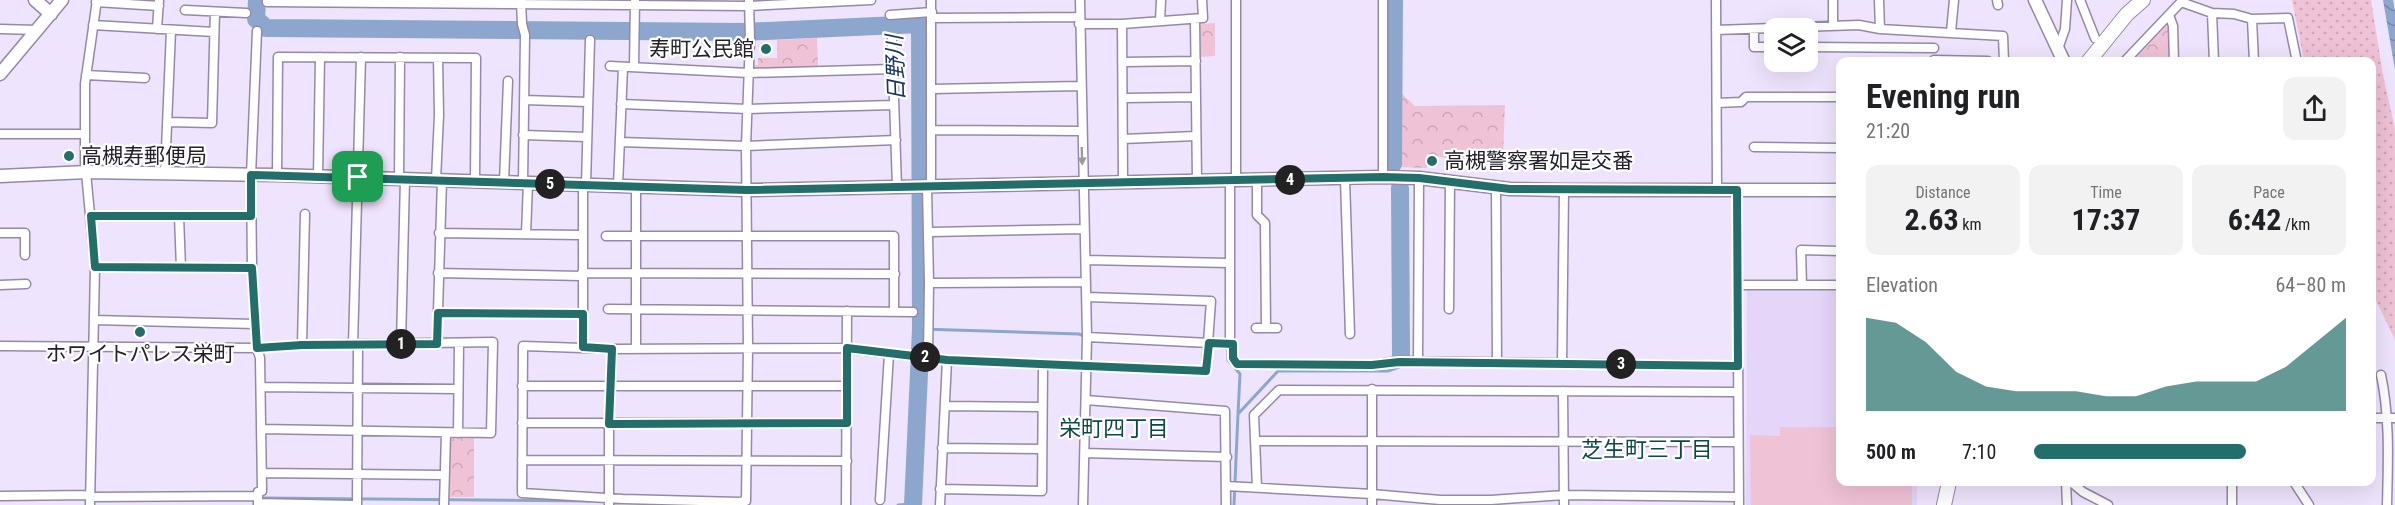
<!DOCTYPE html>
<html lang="en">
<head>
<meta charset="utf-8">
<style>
	:root { --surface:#fff; --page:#f2f2f2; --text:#202124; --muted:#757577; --accent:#236e6b }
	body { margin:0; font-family:"Roboto Condensed","Noto Sans JP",sans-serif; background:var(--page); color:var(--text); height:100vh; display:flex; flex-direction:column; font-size:22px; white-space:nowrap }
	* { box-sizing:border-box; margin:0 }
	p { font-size:20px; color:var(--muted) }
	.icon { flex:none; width:33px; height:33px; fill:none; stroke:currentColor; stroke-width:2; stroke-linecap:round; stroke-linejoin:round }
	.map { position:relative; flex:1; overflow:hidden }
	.drawer { position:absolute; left:1836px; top:57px; width:540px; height:429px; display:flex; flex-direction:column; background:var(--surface); border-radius:12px; box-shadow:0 6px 24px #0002 }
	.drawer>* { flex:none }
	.fabs { position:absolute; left:1764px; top:18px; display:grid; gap:12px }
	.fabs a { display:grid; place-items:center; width:54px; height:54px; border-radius:12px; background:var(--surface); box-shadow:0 6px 24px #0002; font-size:30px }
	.pin { position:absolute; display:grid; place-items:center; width:51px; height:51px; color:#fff; margin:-26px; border-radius:12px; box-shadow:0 3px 9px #0006 }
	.km { position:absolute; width:30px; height:30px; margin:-15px; border-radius:50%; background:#222; color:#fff; font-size:16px; line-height:30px; text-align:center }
	.round { display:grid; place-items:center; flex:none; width:63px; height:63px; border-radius:12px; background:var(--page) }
	.head { display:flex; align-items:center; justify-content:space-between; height:102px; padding:0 30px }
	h1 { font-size:33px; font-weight:700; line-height:45px }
	.metrics { display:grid; grid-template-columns:repeat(3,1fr); gap:9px; height:102px; padding:6px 30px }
	.metrics div { display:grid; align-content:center; border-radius:12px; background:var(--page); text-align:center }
	.metrics b { font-size:30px; font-weight:700 }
	.metrics small { font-size:16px; font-weight:400 }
	.metrics p { font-size:16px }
	.chart { height:168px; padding:12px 30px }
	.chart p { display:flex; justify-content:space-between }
	.chart svg { width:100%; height:108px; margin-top:6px; fill:var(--accent); opacity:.7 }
	ul { padding:0 30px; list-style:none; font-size:20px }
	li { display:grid; grid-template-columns:96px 72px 1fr; align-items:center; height:45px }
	li i { height:15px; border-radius:8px; background:var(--accent) }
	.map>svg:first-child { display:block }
</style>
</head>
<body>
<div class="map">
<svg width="2395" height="505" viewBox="0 0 2395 505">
	<defs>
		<pattern id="grass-dots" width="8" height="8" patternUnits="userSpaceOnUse" patternTransform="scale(1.5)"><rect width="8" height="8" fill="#efc2d5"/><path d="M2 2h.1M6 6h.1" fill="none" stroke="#cda6b7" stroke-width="1.8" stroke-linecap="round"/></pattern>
		<pattern id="park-crowns" width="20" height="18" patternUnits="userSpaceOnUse" patternTransform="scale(1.5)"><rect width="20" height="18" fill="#efc2d5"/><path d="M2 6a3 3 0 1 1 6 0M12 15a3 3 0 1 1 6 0" fill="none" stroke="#cda6b7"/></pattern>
		<pattern id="water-waves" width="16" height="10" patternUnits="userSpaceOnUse" patternTransform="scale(1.5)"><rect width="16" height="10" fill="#8da6ce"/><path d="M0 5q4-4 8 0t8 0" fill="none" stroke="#7387a7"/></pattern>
	</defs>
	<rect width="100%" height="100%" fill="#efe4fd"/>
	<!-- built -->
	<path fill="#e5d5f9" d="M1840,289V482H1917V505H1746L1747,290Z"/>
	<!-- grass -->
	<path fill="url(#grass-dots)" d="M2292,0H2371L2383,75L2395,129V340L2372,292V62L2304,61Z"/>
	<!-- park -->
	<path fill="url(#park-crowns)" d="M1215,23V56L1199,57L1198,27L1202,24Z
		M2166,26L2170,28L2172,61L2132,62Z
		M817,38L818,65L816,67L756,69L753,67V65H758V58H777V40Z
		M1396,93H1401L1415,106L1505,105L1503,156H1486V160L1446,158L1427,154V168L1398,167L1396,165Z
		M474,436V497H448L450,437Z"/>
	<!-- garden -->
	<path fill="#efc2d5" d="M1780,427H1840V482H1912V505H1751L1750,435L1780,436Z"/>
	<!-- water -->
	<path fill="url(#water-waves)" d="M2383,0H2393L2395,11V70Z"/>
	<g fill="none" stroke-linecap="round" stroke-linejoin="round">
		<!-- stream -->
		<path stroke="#8da6ce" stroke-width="3" d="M921,329L1079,334L1084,336
			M1093,340L1228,348V360L1240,374L1238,414
			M262,498L590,501
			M657,504L682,505
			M898,505L913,504
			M1234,505L1238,414L1278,371H1388L1399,367L1401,356"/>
		<!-- river -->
		<path stroke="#8da6ce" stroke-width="18" d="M257,0L256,19L266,28L744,32L920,24L921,329L913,505
			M1393,164L1394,0
			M1400,188L1401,356"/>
		<defs>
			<path id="street" d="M267,0V2L749,6L871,0
				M1080,0L1087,337L1083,505
				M1236,0V181
				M1383,0V177
				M1716,0L1717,190
				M1833,0V25
				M1879,0L1880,29
				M1997,0L1998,5
				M2080,0L2095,38
				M521,1L522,24L525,35L523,183
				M96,2L159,6
				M185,10L246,13
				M2212,13L2214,62
				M890,15L932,12
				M2169,15L2173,26L2174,62
				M932,18L1080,17
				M1195,19L1197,181
				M2252,19L2254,62
				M1160,21L1161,0
				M1079,24H1122L1203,18L1202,0
				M1122,24L1123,183
				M93,25L214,32
				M0,29L37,30
				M157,29L159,0
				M1716,30L1859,25L1880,29L2003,36L2004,62
				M1754,30V47H1774
				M257,31L251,175L252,268L257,348L260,358L262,491L258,492V505
				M1951,32L1954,0
				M892,39L897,187
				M1808,47L1934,48
				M2058,49L2065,29L2067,0
				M1934,60L1988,61
				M1123,62L1196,61
				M2124,62L2181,2L2212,13L2234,14L2252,19L2288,18L2297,62
				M610,66L749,73L893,69
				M634,67L635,0
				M86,75L145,78
				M932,89L1080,86
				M1124,98L1196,97
				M524,100L588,102
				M1717,103L1741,102L1746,97H1840
				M621,104L748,109L894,105
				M168,122L212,123L215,12
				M932,130L1081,131
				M0,134H85
				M523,135L587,137
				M1123,139L1196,136
				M620,142L746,146L896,140
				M1754,147L1840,148
				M165,173L171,30
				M277,175L278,57L476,58L475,181
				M318,176L320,57
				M399,179L400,57
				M1345,179L1350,334
				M436,180L439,115L438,58
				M1230,181V344H1233V358L1237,364L1372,365L1399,361L1738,366
				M1257,181V215L1265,223L1266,328
				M504,182L508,81
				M583,185V347
				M586,185L590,40
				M618,186L623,67
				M636,186V348
				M927,186L929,283
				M931,186V0
				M1496,186L1497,363
				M1737,190L1739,505
				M91,216H251
				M179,216L181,268
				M930,232L1084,229
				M0,233H25V255
				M439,233L581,235
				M526,234L528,183
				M606,236H894V312
				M1086,260L1228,263
				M95,267L252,268
				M438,273L582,276
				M582,273L895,274
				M0,285L26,284
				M1738,285H1840
				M1802,285L1801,250L1840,251
				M608,309L913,312
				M1449,309L1450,181
				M438,313L583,314
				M94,320L255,324
				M1256,328H1277
				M1087,337L1230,344
				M401,344L405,179
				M437,344L442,180
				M302,345L305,214
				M353,345L361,57
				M0,346L257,348L302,345L493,342L491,433L261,429
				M928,358L929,283L1086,282
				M1418,362L1419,178
				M1562,364L1564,190
				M2381,375C2390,417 2388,462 2387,505
				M522,386H847
				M261,387L458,389
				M1563,391L1564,505
				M1086,400L1225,411L1226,505
				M945,406L1042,407
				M2372,418H2395
				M522,423H847
				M458,433L459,344
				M1255,441L1738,442
				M942,448L1042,449
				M1085,453L1227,457
				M522,460L847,461
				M262,473L444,475
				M2066,482L2067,505
				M2071,482L2083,492L2108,505
				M2232,482V505
				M2294,482L2309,505
				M1226,486L1372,494L1440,500H1491L1564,495L1739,497
				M1257,487L1254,415L1279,390L1738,392
				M940,489L1042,491L1043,365
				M0,496L90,495
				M90,497L258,496
				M880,500L889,354
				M739,502L623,499L522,493L523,346L612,349L842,348L947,360L1206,371L1211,301L1087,297
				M258,503L354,505
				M90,505L95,267L85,162V84L97,0
				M357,505L358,346
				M444,505L446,433
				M609,505V424L612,349
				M739,505V502L746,501L748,347L746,146L750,39L749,0
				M846,505L847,311
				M940,505L947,360
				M1372,505V389"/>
			<path id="secondary" d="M35,0L51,14
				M2035,0L2064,62
				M0,74L62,0
				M0,176L87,172L277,175L747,190L1383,177L1419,178L1510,189L1564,190H1840"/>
			<path id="primary" d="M2088,62L2127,14L2143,0
				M1944,505L1949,482"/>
		</defs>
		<!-- street casing -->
		<use href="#street" stroke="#9589a5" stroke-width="11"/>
		<!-- secondary casing -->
		<use href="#secondary" stroke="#9589a5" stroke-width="15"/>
		<!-- primary casing -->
		<use href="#primary" stroke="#9589a5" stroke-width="16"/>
		<!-- street -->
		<use href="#street" stroke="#fff" stroke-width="8"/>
		<!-- secondary -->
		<use href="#secondary" stroke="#fff" stroke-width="12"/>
		<!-- primary -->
		<use href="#primary" stroke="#fff" stroke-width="14"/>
	</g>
	<!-- one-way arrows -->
	<defs><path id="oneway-solid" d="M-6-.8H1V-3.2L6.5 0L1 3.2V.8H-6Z" transform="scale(1.5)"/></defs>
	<use fill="#9d9ba0" href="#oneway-solid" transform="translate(1082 156) rotate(88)"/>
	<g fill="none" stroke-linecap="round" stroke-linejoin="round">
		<defs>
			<path id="route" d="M251,175L747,190L1383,177L1419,178L1510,189L1737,190L1738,366L1399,362L1372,365L1237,364L1233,358V344L1209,343L1206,371L947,360L847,348V423L609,424L612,349L583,347V314L438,313L437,344L302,345L257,348L252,268L95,267L91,216H251Z"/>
		</defs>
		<!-- route casing -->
		<use href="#route" stroke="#fff" stroke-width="12"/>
		<!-- route -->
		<use href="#route" stroke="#236e6b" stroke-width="8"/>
	</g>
	<!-- markers -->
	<g fill="#236e6b" stroke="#fff" stroke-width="2">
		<circle cx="766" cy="49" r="6"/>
		<circle cx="69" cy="156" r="6"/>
		<circle cx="1432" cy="161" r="6"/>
		<circle cx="140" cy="332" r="6"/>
	</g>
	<g text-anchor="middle" stroke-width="4.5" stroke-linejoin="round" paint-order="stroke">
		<!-- poi labels -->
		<g font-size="21" fill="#25202b" stroke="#fff" text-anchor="start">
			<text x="754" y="56" text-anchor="end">寿町公民館</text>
			<text x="81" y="163">高槻寿郵便局</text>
			<text x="1444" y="168">高槻警察署如是交番</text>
			<text x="140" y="361" text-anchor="middle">ホワイトパレス栄町</text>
		</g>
		<!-- water labels -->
		<g font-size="22" font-style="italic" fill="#173567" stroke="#fff">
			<text transform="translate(895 68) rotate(-92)" y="8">日野川</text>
		</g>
		<!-- neighbourhood labels -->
		<g font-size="22" fill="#0a4a47" stroke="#fff">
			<text x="1114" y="436">栄町四丁目</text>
			<text x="1647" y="457">芝生町三丁目</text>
		</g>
	</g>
</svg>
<div class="fabs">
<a><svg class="icon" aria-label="layers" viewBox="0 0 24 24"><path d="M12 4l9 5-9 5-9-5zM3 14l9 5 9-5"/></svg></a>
</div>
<div class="pin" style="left:358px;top:177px;background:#1e9e55"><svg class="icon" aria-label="arrive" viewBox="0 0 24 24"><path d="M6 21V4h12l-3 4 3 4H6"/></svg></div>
<b class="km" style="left:401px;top:344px">1</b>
<b class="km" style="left:925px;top:357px">2</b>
<b class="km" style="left:1621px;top:364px">3</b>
<b class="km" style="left:1290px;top:180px">4</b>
<b class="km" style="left:550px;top:184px">5</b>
<section class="drawer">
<div class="head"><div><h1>Evening run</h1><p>21:20</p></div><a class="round"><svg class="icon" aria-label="share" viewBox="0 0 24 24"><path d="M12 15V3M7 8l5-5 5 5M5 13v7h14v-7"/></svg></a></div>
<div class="metrics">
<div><p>Distance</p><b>2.63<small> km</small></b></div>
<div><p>Time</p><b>17:37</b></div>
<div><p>Pace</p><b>6:42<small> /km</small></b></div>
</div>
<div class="chart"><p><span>Elevation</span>64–80 m</p>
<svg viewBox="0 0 160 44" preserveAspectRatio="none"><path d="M0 44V6L10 8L20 16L30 28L40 34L50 36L60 36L70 36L80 38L90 38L100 34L110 32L120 32L130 32L140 26L150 16L160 6V44z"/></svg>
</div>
<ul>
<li><b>500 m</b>7:10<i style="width:68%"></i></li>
</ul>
</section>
</div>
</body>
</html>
